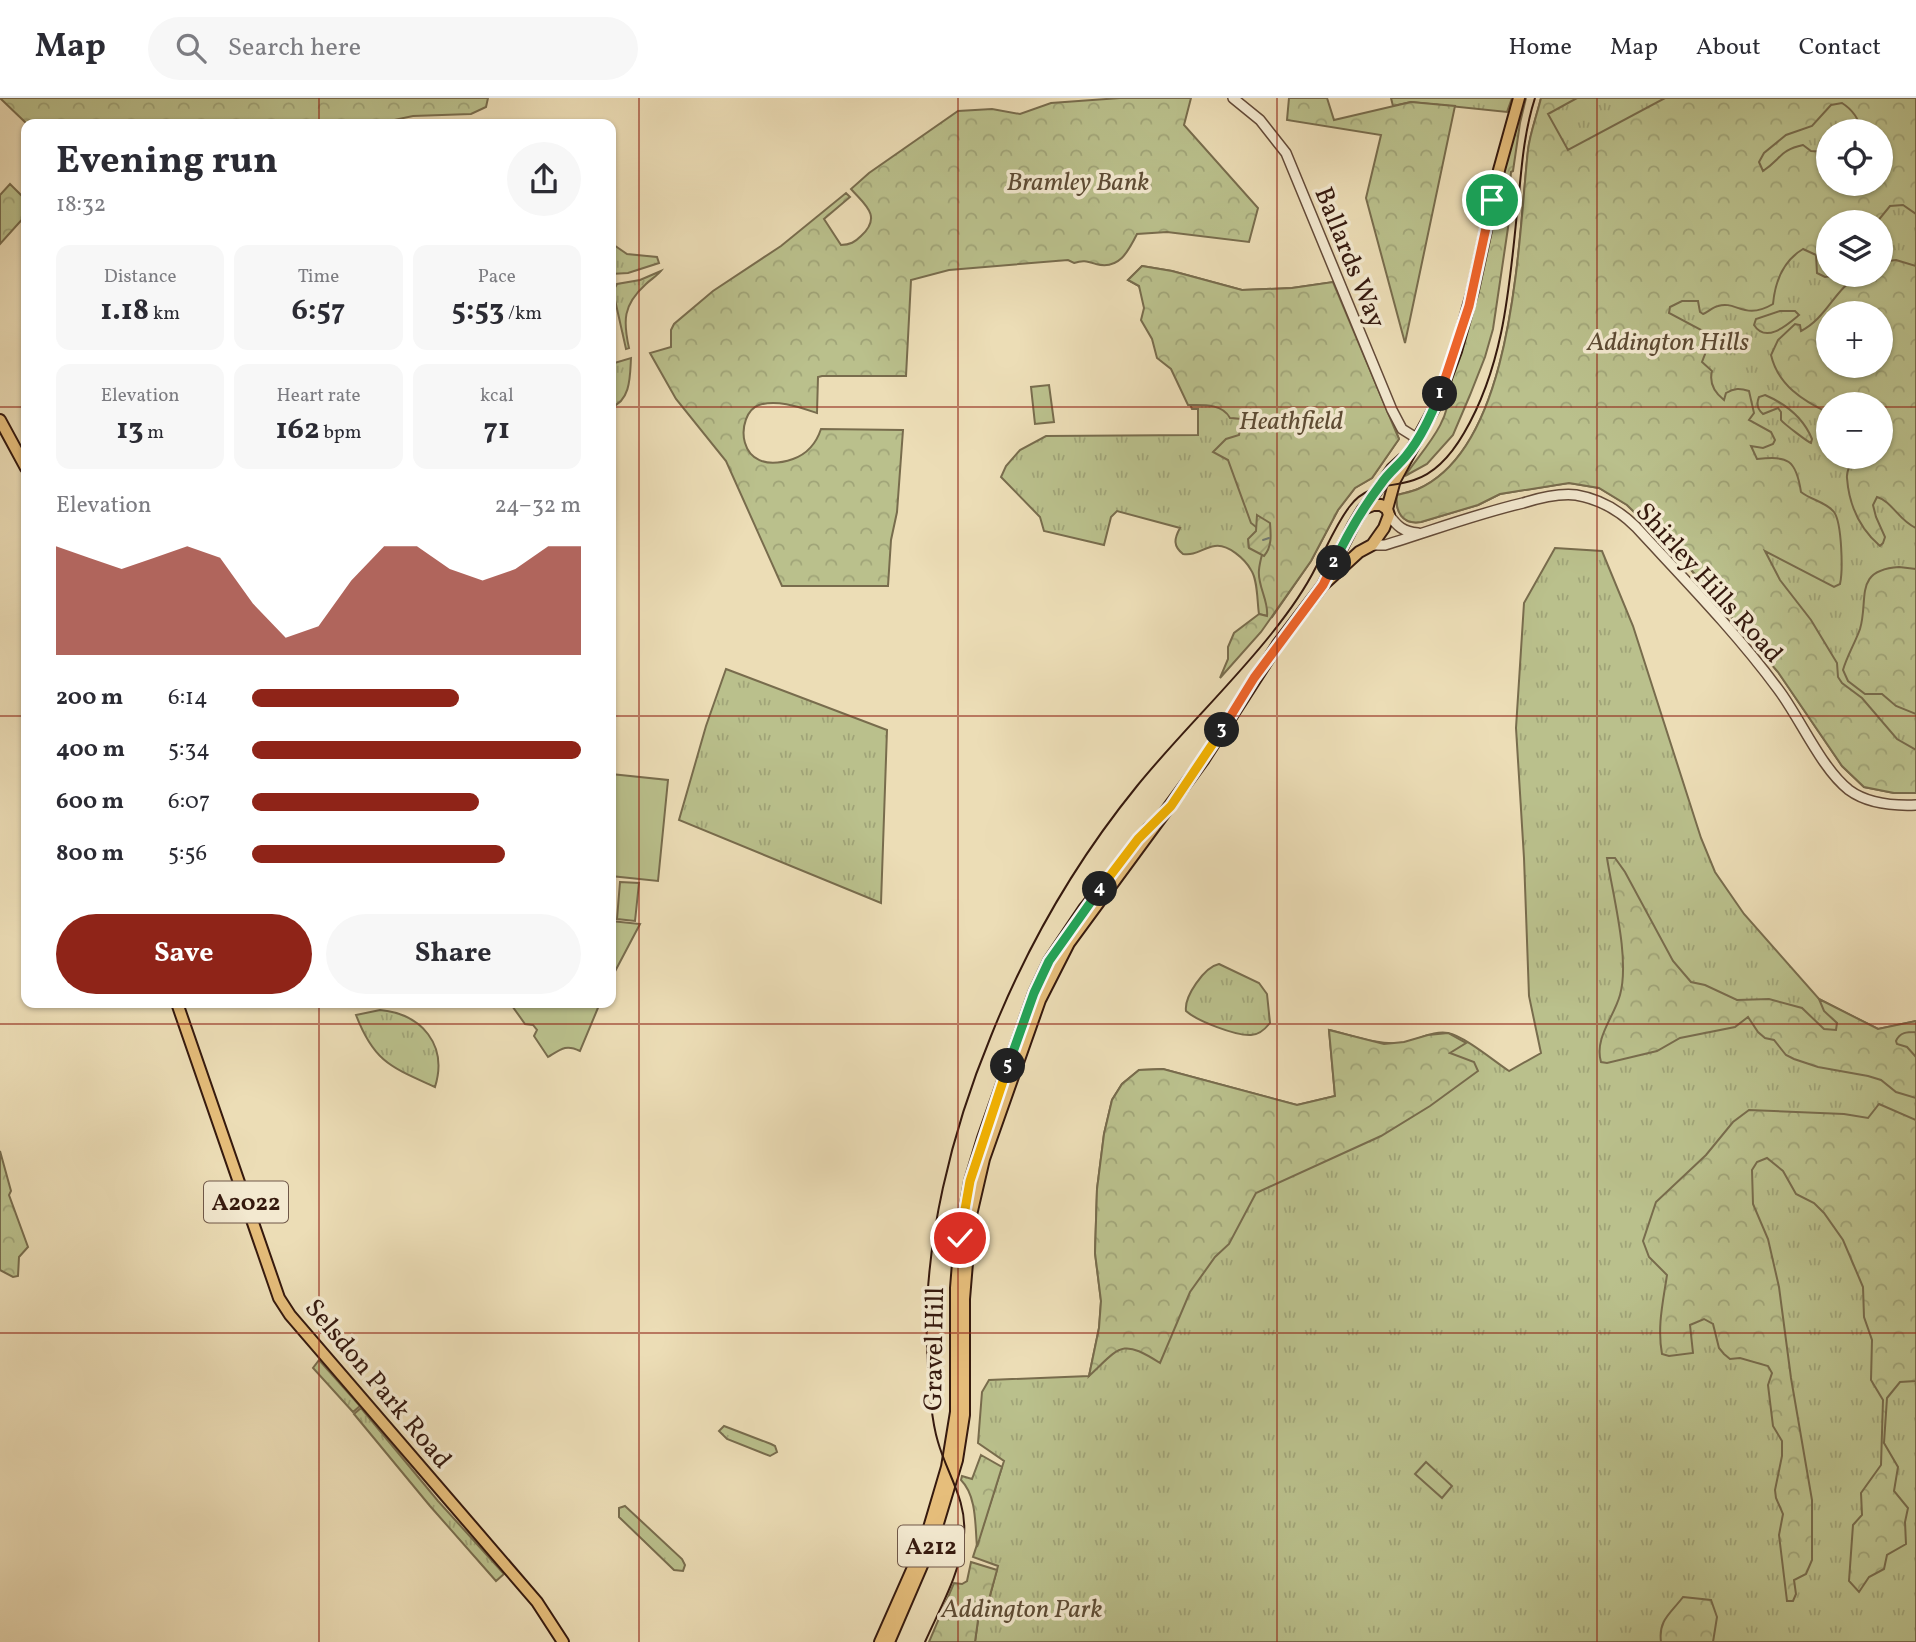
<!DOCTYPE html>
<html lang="en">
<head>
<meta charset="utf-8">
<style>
	:root { --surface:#fff; --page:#f7f7f7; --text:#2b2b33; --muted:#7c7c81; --line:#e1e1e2; --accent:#8f2418 }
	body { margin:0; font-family:Vollkorn,serif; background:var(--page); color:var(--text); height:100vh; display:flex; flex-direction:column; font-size:26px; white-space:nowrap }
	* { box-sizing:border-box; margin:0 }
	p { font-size:23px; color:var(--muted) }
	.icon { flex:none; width:38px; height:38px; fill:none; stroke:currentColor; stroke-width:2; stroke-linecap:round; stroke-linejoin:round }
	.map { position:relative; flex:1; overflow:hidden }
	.panel { position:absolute; left:21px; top:21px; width:595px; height:889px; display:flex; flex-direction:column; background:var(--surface); border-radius:14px; box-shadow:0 2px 5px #0004 }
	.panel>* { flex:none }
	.buttons { position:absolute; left:1816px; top:21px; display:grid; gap:14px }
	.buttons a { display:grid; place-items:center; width:77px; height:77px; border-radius:50%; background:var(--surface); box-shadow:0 2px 5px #0004; font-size:35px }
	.pin { position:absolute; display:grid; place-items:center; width:60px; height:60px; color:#fff; margin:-30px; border:4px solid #fff; border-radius:50%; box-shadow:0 2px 7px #0007 }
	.km { position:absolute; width:35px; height:35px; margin:-18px; border-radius:50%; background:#222; color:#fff; font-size:19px; line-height:35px; text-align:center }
	.round { display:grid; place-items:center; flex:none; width:74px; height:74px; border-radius:37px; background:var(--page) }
	.headline { display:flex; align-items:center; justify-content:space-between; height:119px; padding:0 35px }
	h1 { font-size:38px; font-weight:700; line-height:52px }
	.metrics { display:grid; grid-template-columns:repeat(3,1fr); gap:10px; height:119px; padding:7px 35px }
	.metrics div { display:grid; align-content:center; border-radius:14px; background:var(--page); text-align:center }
	.metrics b { font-size:30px; font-weight:700 }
	.metrics small { font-size:19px; font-weight:400 }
	.metrics p { font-size:19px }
	.chart { height:196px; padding:14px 35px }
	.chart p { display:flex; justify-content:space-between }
	.chart svg { width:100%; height:126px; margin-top:7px; fill:var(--accent); opacity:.7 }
	.action { display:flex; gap:14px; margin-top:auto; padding:14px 35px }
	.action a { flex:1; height:80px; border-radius:42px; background:var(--accent); color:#fff; font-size:28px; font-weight:700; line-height:80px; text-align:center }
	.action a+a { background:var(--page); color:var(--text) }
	ul { padding:0 35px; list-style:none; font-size:23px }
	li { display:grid; grid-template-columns:112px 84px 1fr; align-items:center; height:52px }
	li i { height:18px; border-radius:9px; background:var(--accent) }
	header { display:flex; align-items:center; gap:42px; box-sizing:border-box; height:98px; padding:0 35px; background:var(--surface); border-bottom:2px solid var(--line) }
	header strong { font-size:33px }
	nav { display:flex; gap:38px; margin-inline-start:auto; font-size:24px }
	.search { width:490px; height:63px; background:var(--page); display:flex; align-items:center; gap:18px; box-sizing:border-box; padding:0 24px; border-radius:38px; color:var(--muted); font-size:26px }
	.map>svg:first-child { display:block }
</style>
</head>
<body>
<header>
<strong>Map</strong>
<div class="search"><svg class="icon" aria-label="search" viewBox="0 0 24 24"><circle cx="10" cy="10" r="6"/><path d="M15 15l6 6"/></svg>Search here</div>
<nav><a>Home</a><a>Map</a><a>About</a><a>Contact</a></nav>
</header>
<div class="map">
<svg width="1916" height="1544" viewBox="0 0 1916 1544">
	<defs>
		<pattern id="grass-tufts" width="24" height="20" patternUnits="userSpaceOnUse" patternTransform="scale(1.75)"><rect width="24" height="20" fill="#bac08c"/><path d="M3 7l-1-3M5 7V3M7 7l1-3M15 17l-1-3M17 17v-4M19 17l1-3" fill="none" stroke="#a0a478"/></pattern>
		<pattern id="forest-crowns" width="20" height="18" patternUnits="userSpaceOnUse" patternTransform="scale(1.75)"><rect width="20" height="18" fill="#bac08c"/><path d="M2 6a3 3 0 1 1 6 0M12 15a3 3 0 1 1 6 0" fill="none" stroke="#a0a478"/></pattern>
		<pattern id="garden-furrows" width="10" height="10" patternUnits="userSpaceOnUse" patternTransform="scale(1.75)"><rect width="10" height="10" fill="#bac08c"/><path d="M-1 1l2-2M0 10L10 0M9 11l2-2" fill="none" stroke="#a0a478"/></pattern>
	</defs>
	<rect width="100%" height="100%" fill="#ecddb6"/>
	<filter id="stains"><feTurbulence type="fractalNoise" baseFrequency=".00286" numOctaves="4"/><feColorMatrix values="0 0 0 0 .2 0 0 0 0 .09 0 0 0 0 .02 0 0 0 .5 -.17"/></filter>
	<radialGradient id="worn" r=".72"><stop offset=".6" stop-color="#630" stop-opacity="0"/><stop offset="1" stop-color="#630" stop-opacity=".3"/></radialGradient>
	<!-- grass -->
	<path fill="url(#grass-tufts)" stroke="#786c4d" stroke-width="2" fill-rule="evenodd" d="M1391,0H1512L1507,14L1411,4L1393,8Z
		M1541,0H1916V695H1894L1864,689L1842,668L1778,574L1681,460L1627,407L1599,390L1569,385L1500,396L1478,407L1421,424C1402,427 1395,413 1397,397C1404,395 1411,394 1418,391C1515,348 1518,143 1528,52C1530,35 1537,17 1541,0ZM1829,33H1881V86H1829ZM1829,124H1881V177H1829ZM1829,215H1881V268H1829ZM1829,306H1881V359H1829Z
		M611,145L627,156L657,159L659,165L628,175L611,176Z
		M1142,168L1172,173L1242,192L1292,190L1333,184L1399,341L1372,380L1355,390L1338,412L1311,463L1272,519L1259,516C1257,504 1258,482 1251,472C1245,461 1228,446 1215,448C1202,450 1196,458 1183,456C1173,448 1174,441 1180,430L1117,413L1111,419L1104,447L1044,433L1040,419L1001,379L1006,368L1020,352L1046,338L1198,337V311H1192L1139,188L1128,182Z
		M661,173C658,177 650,182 645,187C623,207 623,223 629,250L626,251L613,193L617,186L640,182Z
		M631,260C630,277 631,303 611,309V266Z
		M1555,450L1602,453L1633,528L1701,740L1715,774L1744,816L1819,901L1878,931L1916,923V1544H975L979,1515L989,1501L998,1468L973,1459L1004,1363L978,1345L982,1294L989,1282L1089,1278L1099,1230L1101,1203L1095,1155L1097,1091L1104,1036L1112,1002L1122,986L1139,972L1163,971L1297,1007L1335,998L1329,932C1352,937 1376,947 1399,945C1415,944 1432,932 1448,935C1464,938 1494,963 1509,973L1541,955L1529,898L1524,760L1516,630L1524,505Z
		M726,571L887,632L881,805L679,722L706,628Z
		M1219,866L1259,885L1267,896L1270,925C1266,930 1259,937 1251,937C1236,938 1197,923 1186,913C1184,899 1204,869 1219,866Z
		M380,912C422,916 448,947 435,989C391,969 374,964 356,917Z
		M319,1262L360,1308L353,1314L313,1270Z
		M361,1310L438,1403L504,1476L496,1483L430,1408L354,1316Z
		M724,1328L771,1346L775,1348L777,1354L770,1358L727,1341L719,1333Z
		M625,1408L682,1461L685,1467L683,1473L674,1472L619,1419V1410Z"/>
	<!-- forest -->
	<path fill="url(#forest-crowns)" stroke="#786c4d" stroke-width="2" fill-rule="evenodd" d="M0,0H488L486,9L471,16L413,18L389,23L388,26H27Z
		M1120,0H1191L1184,27L1258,110L1249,144L1167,134L1137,136C1128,154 1119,172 1096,166C1086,163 1083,162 1074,165L1068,162L949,172L911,182L906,278H822L818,279L817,315C799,309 777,301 759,307C735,315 734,381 793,361C807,356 816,346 821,331L903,332L897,414L891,442L888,488H782L726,363L676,301L650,255L671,249V232L674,226L713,193L781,148L846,95L850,99L824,121L841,147C850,147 855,144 861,138C883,118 864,106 851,91L869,75L958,13L992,11L1020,16L1051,5Z
		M1289,0H1327L1334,22L1411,4L1455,8L1405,245L1366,100L1381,37L1287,22Z
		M1523,0H1526L1520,25L1513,73L1511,74L1507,120L1509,123L1493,231L1485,259L1470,297L1453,337L1427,366L1405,378C1423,351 1451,325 1449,290L1465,236L1492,114H1499L1504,109L1503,104L1496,101Z
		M1541,0H1577L1548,16L1568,52L1665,0H1916V116L1903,107L1890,108L1877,124H1829V177H1840L1825,179L1817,175L1816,157L1803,151C1783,163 1775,184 1773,206C1744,223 1736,202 1718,208C1713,209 1708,214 1703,216L1700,214L1698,203H1682L1670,209L1669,215L1707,235V251L1702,264L1712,273C1709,285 1715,295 1724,302L1726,295C1734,290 1740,290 1749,293L1754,315L1749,322L1771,334L1775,342L1773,346L1763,350L1751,348L1757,361C1788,358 1796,361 1801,394C1811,402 1826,404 1834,414C1842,425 1843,473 1840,486L1834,489L1765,453L1780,482L1811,522L1837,565L1838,579L1842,585L1862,600L1897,641L1916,652V695H1894L1864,689L1842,668L1778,574L1681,460L1627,407L1599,390L1569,385L1500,396L1478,407L1421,424C1402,427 1395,413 1397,397C1404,395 1411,394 1418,391C1515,348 1518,143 1528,52C1530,35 1537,17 1541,0ZM1842,5C1853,12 1859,20 1861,33H1881V86H1829V54L1811,53L1803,47C1780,52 1781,61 1763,73L1759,64L1764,55L1786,37L1812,28L1831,7Z
		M10,86L26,102V117L0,146V97Z
		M1896,162L1916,168V430C1899,423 1892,403 1877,399L1873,407L1876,419L1885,439L1883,445L1880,448C1859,430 1849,406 1847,380C1846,372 1852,366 1852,359H1881V306H1829V315C1803,303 1778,287 1771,257L1778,242L1795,226L1800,227L1801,233C1827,220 1835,190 1859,178C1865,175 1874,177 1881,177V164ZM1829,215H1881V268H1829Z
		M1142,168L1172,173L1242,192L1292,190L1333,184L1399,341L1372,380L1355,390L1338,412L1311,463L1261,534L1220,580L1228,561V549L1234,535L1259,516L1267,518C1269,503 1257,487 1259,472C1260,460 1265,450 1266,437L1251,425L1228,362L1213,354L1226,341L1239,337L1242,321L1230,320C1222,305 1202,307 1188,307L1171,271L1157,260L1152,241L1141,222L1144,210L1139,188L1128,182Z
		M1780,213H1795L1799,217C1787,227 1766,246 1754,227L1756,221Z
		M1765,297C1786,306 1803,319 1812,341L1811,345C1808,344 1784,326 1781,322V314L1778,310L1763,316C1757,311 1756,306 1759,299Z
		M1899,469L1916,471V616L1896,608L1882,596H1865L1848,583L1843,572C1847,558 1855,545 1860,531C1869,501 1853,472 1899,469Z
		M1607,760H1615L1625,774L1673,863L1691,884L1705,887L1737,902L1769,901L1802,910L1824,931L1836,932L1837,925L1824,913L1819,901L1878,931L1916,923V934C1907,934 1900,934 1896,943L1897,946L1907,949L1916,959V1000L1896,994L1881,982L1868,978L1818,969L1794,961L1786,957L1774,942L1765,940L1758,934L1748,919L1735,929L1680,940L1657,953L1607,965L1601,964C1594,940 1614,919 1620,897C1630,861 1613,798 1607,760Z
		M1329,932L1384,946L1404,944L1428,937L1448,935L1466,945L1450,955L1474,964L1478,973L1430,1008L1381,1038L1256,1095L1229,1146L1215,1159L1190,1194L1160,1265C1121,1240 1120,1249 1089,1278L1099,1230L1101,1203L1095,1155L1097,1091L1104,1036L1112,1002L1122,986L1139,972L1163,971L1297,1007L1335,998Z
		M1879,1006L1916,1022V1283L1900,1284L1887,1300L1884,1345L1898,1369L1894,1393L1908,1410L1905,1424L1906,1446L1887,1457L1884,1471L1869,1479L1859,1494L1849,1483L1853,1427L1862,1417L1861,1395L1881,1367L1883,1302L1871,1282L1872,1242L1864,1219L1863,1189L1843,1142L1824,1115L1814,1105L1796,1096L1783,1073L1767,1060L1757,1064L1752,1072L1753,1106L1768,1141L1779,1189L1791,1280L1812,1402V1462L1806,1476L1794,1482L1796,1496L1793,1503H1787L1779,1437L1783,1416L1776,1400L1775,1392L1782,1358V1343L1773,1328L1768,1287L1772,1275L1768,1268L1740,1260L1730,1261L1724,1256L1719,1250L1713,1226L1704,1221L1690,1227L1693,1255L1669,1258L1662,1256C1657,1229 1663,1204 1667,1177L1649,1159L1643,1143L1656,1104L1706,1057L1733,1024L1749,1012L1844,1016L1868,1020Z
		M0,1053L11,1093L9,1097L28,1149L19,1159L18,1178L13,1179L0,1172Z
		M981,1357L1002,1369L977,1449C975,1428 977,1398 961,1382L962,1378L972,1381Z
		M971,1464L997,1472L989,1501L979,1515L975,1544H929L954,1485L962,1486L967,1483Z
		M1683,1499L1711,1502L1717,1519L1713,1544H1661C1658,1522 1671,1515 1683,1499Z"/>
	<!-- garden -->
	<path fill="url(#garden-furrows)" stroke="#786c4d" stroke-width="2" d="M1257,417L1270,425C1271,437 1272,449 1264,458L1249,450L1248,441L1256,433Z"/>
	<!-- pitch -->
	<path fill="#bac08c" stroke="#786c4d" stroke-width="2" d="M1049,287L1054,324L1035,326L1031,289Z
		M611,676L668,682L658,783L611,778Z
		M620,784L639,785L635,823L617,821Z
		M611,823L640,826L611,881Z
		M510,905H600L580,953C566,946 561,951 548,959L534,938L537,932L533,927L525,926Z
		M1426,1364L1452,1388L1442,1400L1415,1376Z"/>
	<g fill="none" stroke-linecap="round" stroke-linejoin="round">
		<!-- stream -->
		<path stroke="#727a73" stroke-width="2" d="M1263,442L1269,440"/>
		<defs>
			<path id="tertiary" d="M1233,0L1260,22L1286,55L1392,312L1402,331L1418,341
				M1389,417C1397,428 1403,434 1418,435
				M1372,447H1385C1431,433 1476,416 1523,405C1539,400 1559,395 1576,397C1600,401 1619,412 1636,429C1684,481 1736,534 1778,591C1800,620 1821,670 1849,692C1868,706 1893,708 1916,707"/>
			<path id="primary" d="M0,322L26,370
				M1365,409L1392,371L1403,361
				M1387,411L1395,382L1436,307L1456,253L1473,192L1499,72L1519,0
				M177,905L279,1200L290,1217L537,1504L563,1544
				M880,1544L926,1440L947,1369L956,1314V1190L960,1140L970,1083L983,1040L1034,895L1049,863L1084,811L1149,730
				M889,1544L933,1442L957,1362L964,1317V1201L971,1117L984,1061L1040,902L1069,845L1204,661L1278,546L1323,487L1359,454L1372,447L1384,430L1389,417L1387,411L1381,407H1373L1363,411L1354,426L1323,487"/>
		</defs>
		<!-- tertiary casing -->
		<use href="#tertiary" stroke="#634a38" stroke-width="12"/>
		<!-- primary casing -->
		<use href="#primary" stroke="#35190e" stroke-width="14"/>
		<!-- tertiary -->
		<use href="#tertiary" stroke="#f3e9d0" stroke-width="9"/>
		<!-- primary -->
		<use href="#primary" stroke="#e6be7b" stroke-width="10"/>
		<!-- tram -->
		<path stroke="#35190e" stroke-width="2" d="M925,1544C940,1510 961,1474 964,1437C967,1402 947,1376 938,1344C930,1318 928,1276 927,1248C923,1146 952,1032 991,938C1027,848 1076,763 1137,688C1180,635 1230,588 1272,535C1288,515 1304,493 1316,469C1327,449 1336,426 1350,408C1367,385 1390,390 1414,382C1436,375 1453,354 1464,335C1507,262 1510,177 1519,96C1522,63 1525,31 1535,0"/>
	</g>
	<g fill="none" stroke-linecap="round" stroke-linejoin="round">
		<defs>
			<path id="split-1" d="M1440,296L1469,208L1492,102"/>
			<path id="split-2" d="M1334,465C1347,437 1362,411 1381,386C1388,375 1398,368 1406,358C1421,340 1431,317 1440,296"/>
			<path id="split-3" d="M1222,632L1254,580L1323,487L1334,465"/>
			<path id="split-4" d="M1100,791L1138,741L1171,708L1222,632"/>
			<path id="split-5" d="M1008,968L1034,895L1049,863L1100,791"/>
			<path id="split-6" d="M960,1140L970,1083L1008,968"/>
		</defs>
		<!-- split-1 casing -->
		<use href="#split-1" stroke="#fff" stroke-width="14"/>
		<!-- split-2 casing -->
		<use href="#split-2" stroke="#fff" stroke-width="14"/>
		<!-- split-3 casing -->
		<use href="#split-3" stroke="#fff" stroke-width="14"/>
		<!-- split-4 casing -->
		<use href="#split-4" stroke="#fff" stroke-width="14"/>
		<!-- split-5 casing -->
		<use href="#split-5" stroke="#fff" stroke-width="14"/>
		<!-- split-6 casing -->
		<use href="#split-6" stroke="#fff" stroke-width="14"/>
		<!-- split-1 -->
		<use href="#split-1" stroke="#f0652b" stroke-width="9"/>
		<!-- split-2 -->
		<use href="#split-2" stroke="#22a559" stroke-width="9"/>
		<!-- split-3 -->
		<use href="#split-3" stroke="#f0652b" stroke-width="9"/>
		<!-- split-4 -->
		<use href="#split-4" stroke="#f5b400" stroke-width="9"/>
		<!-- split-5 -->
		<use href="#split-5" stroke="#22a559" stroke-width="9"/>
		<!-- split-6 -->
		<use href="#split-6" stroke="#f5b400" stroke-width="9"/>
	</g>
	<!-- grid -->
	<path fill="none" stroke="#8f2418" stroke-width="2" stroke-opacity="0.55" d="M319,0V26M639,0V1544M958,0V1544M1277,0V1544M1597,0V1544M0,309H26M611,309H1829M1881,309H1916M0,618H26M611,618H1916M319,905V1544M0,926H1916M0,1235H1916"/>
	<g text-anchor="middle" stroke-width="7" stroke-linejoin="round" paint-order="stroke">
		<!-- shield labels -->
		<g fill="#f3e9d0" stroke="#6e5748" stroke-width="2">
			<rect x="204" y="1083.5" width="84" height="41" rx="5"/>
			<rect x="898" y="1427.5" width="66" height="41" rx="5"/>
		</g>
		<g font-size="24" font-weight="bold" fill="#35190e">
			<text x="246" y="1112">A2022</text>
			<text x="931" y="1456">A212</text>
		</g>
		<!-- park labels -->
		<g font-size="26" font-style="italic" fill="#5d4b34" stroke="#f3e9d0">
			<text x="1078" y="92">Bramley Bank</text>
			<text x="1668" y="252">Addington Hills</text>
			<text x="1291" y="331">Heathfield</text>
			<text x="1022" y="1519">Addington Park</text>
		</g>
		<!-- street labels -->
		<g font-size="26" fill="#35190e" stroke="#f3e9d0">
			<text transform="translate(1351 159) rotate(68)" y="9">Ballards Way</text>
			<text transform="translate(1710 484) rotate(48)" y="9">Shirley Hills Road</text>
			<text transform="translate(933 1251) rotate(-89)" y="9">Gravel Hill</text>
			<text transform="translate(379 1285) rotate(50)" y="9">Selsdon Park Road</text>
		</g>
	</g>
	<rect width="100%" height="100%" filter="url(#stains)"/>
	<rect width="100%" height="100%" fill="url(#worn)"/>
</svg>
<div class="buttons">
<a><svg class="icon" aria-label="locate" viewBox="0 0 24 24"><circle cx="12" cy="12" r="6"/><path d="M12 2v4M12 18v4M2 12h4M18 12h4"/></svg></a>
<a><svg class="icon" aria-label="layers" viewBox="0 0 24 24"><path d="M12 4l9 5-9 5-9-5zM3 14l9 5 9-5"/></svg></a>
<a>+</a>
<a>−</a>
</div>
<div class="pin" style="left:1492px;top:102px;background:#1e9e55"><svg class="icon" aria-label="arrive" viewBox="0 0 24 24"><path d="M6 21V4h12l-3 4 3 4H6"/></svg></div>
<div class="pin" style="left:960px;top:1140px;background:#d93025"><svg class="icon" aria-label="check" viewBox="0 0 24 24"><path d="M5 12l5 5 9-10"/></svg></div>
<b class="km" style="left:1440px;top:296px">1</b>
<b class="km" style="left:1334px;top:465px">2</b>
<b class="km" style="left:1222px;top:632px">3</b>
<b class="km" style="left:1100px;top:791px">4</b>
<b class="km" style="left:1008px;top:968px">5</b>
<section class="panel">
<div class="headline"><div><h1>Evening run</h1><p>18:32</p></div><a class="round"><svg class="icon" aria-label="share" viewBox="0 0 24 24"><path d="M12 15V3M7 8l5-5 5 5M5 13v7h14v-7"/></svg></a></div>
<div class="metrics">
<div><p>Distance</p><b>1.18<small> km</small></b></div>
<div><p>Time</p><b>6:57</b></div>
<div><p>Pace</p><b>5:53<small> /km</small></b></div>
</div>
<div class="metrics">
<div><p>Elevation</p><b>13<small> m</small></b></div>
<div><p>Heart rate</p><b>162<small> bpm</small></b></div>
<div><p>kcal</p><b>71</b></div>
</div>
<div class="chart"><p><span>Elevation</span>24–32 m</p>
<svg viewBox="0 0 160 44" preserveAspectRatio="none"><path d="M0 44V6L10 10L20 14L30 10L40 6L50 10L60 26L70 38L80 34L90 18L100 6L110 6L120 14L130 18L140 14L150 6L160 6V44z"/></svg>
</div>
<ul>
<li><b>200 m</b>6:14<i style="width:63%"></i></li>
<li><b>400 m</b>5:34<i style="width:100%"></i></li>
<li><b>600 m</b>6:07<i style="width:69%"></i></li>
<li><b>800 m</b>5:56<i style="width:77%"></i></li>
</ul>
<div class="action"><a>Save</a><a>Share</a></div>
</section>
</div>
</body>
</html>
